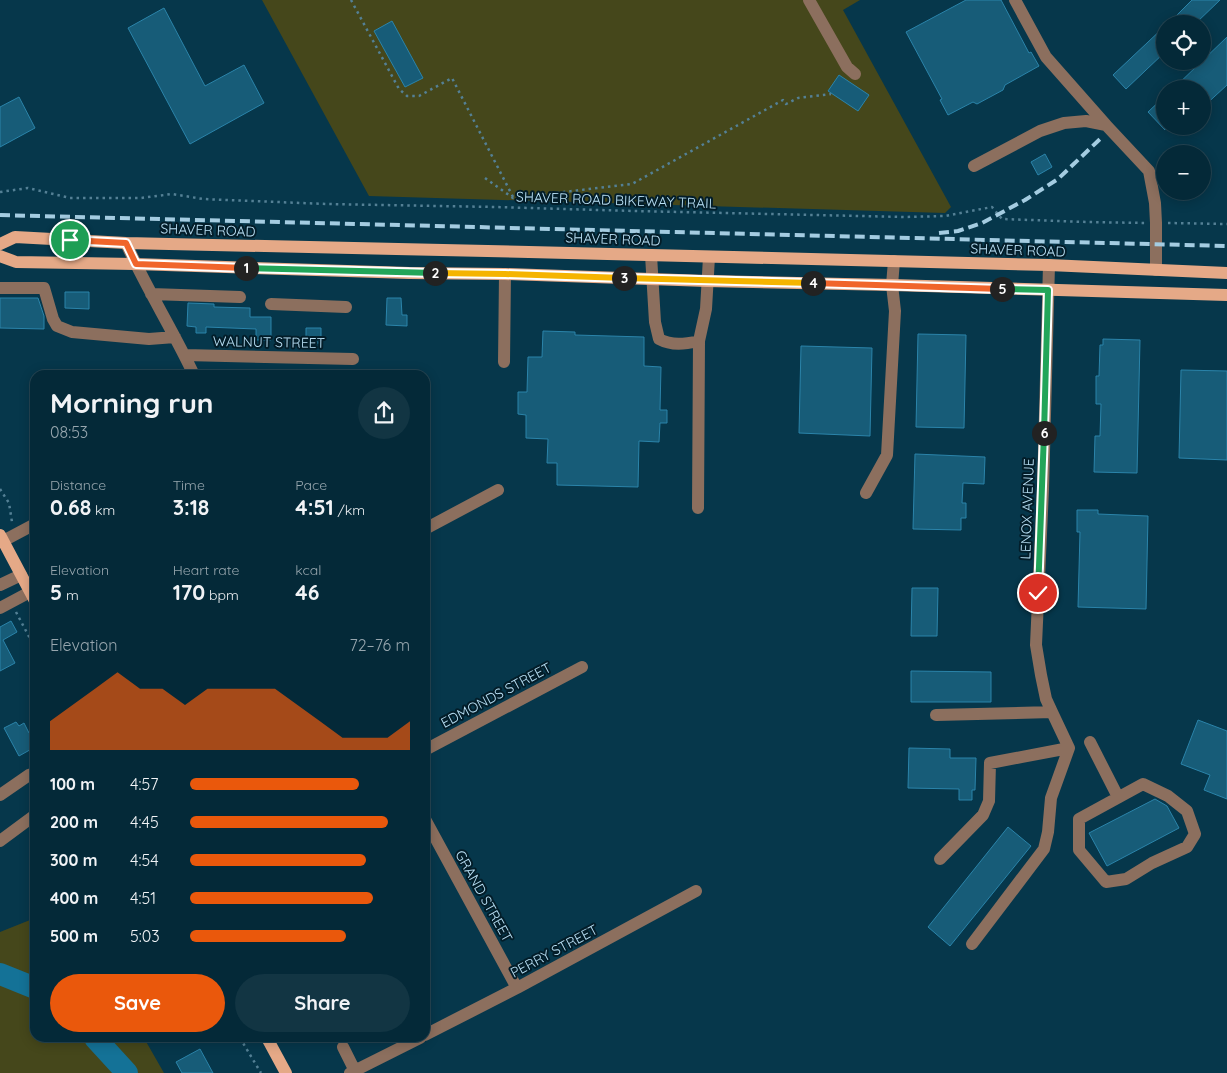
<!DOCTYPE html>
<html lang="en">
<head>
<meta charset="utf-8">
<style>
	:root { --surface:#042938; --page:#123543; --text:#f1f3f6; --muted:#97a6ae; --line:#254553; --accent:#ea580c }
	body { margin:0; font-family:Quicksand,sans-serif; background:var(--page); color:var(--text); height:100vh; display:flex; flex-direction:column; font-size:19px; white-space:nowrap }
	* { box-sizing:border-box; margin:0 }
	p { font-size:16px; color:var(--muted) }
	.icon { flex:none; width:28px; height:28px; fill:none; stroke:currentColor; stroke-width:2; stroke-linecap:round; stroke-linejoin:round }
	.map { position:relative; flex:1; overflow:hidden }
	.details { position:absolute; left:30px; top:370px; width:400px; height:672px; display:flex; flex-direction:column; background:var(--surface); border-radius:15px; box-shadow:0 2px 12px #0003,0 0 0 1px var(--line) }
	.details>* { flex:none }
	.buttons { position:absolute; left:1156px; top:15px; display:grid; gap:10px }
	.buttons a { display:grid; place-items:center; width:55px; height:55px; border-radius:50%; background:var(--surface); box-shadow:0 2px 12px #0003,0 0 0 1px var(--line); font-size:25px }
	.pin { position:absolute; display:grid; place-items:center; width:42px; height:42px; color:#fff; margin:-21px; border:2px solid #fff; border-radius:50%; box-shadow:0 1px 5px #0007 }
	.km { position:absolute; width:25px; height:25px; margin:-12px; border-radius:50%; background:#222; color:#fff; font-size:14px; line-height:25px; text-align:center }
	.round { display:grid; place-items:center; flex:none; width:52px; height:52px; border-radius:26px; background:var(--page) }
	.summary { display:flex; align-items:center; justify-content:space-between; height:85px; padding:0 20px }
	h1 { font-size:28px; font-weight:700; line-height:38px }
	.metrics { display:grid; grid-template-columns:repeat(3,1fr); gap:8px; height:85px; padding:5px 20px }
	.metrics div { display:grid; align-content:center }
	.metrics b { font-size:21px; font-weight:700 }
	.metrics small { font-size:14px; font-weight:400 }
	.metrics p { font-size:14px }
	.chart { height:140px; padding:10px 20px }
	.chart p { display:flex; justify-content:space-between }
	.chart svg { width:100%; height:90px; margin-top:5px; fill:var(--accent); opacity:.7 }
	.primary-button { display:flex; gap:10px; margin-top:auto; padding:10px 20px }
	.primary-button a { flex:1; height:58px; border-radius:30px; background:var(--accent); color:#fff; font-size:20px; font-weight:700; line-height:58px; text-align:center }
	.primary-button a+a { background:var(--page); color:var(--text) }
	ul { padding:0 20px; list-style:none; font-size:16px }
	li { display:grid; grid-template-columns:80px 60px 1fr; align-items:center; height:38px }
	li i { height:12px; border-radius:6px; background:var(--accent) }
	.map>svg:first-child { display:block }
</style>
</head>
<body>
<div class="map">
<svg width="1227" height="1073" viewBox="0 0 1227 1073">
	<rect width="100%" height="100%" fill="#06374b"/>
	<!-- green -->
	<path fill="#45471b" d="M262,0H860L843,10L951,207L945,213L369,196Z
		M35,918V1038H144L164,1073H0V932Z"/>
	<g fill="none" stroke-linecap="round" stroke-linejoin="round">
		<!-- river -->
		<path stroke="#147297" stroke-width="22" d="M0,974L35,988
			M95,1038L127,1073"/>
	</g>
	<!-- building -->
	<path fill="#175c78" stroke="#2b84aa" d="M966,0H1001L1029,53L1031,52L1039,66L1005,85L1003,90L977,104L973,102L948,115L940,100L942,99L906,32Z
		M1192,0H1220L1195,24H1168Z
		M164,8L205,86L244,65L264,103L190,144L128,28Z
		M392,21L423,78L405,87L374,31Z
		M1165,26V52L1126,89L1113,75Z
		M1227,37V85L1202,108V89H1173Z
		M839,75L869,95L858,111L828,91Z
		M1165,96V130L1148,112Z
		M19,97L35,128L0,147V107Z
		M1045,154L1052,167L1038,175L1031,162Z
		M65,292H89V309L65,308Z
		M0,298H38L44,316V329L0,328Z
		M387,298H401L402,315H407V326L386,325Z
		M188,303L214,304V307L250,308V317H271V340H256V329L206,327V333H196V327L187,326Z
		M306,328H321V343H306Z
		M543,331L575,332V335L644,337V366L661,367L660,410H667V423H660L659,442L639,441L638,487L557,485V463H547L548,439L526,438V415L518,414V392H527L528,357H542Z
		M918,334L966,335L964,428L916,427Z
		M1103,339L1140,340L1137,473L1094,472L1095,436H1100L1101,404H1096V376H1099L1100,345H1103Z
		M801,346L872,348L870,436L799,433Z
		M1181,370L1227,371V460L1179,458Z
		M915,454L985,457L984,484L963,483L962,503H966V518H961V530L913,529Z
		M1077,510H1098V514L1148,516L1146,609L1078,607L1080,532H1077Z
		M912,588H938L937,636H911Z
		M11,621L17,632L3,640L15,663L0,671V627Z
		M911,671L991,672V702H911Z
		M1198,720L1227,731V799L1204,790L1210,775L1181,764Z
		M16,722L19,726L24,723L29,733L35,730V747L19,756L4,728Z
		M909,748L950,749V758H976L975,790H972V800H959V789L908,788Z
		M1155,799L1167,806L1179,828L1107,866L1089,833Z
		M1008,827L1031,846L950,946L928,927Z
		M200,1049L213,1073H182L176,1062Z"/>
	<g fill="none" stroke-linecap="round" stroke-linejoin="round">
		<!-- path -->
		<path stroke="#548095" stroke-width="2.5" stroke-dasharray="2.5 4" stroke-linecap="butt" d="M351,0L399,89L407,96H419L452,78L513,197
			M485,178L513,198L632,184L783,100L786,104L798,98L831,94
			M0,192L28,188L70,198H141L172,194L203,199L326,204L495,207L635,211L905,217L945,216L992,207L1002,219L1087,222L1145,223
			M1168,223L1227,224
			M0,489L9,503L12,522
			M16,612L35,648
			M240,1038L261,1073"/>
		<!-- minor -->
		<path stroke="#8c6f5e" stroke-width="12" d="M809,0L847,67L855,74
			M1015,0L1046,57L1106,125
			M974,166L1040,131L1064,123L1086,121L1106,125L1149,171L1155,203L1156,223V270
			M126,243C146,288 173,330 194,375
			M651,255L655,322L659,339C672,346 685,344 699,341L706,309L709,257
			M1049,265L1043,489L1036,645L1041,675L1046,699L1052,712L1069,748
			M0,288H44L53,319L57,326L72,332L149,339L175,337
			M151,294L240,297
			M271,304L346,307
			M185,355L353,359
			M504,362L505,274
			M866,493L887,455L895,311L892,285L894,261
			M698,508L699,341
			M425,529L498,490
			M3,541L35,524
			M0,585L21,575
			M0,608L30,592
			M936,715L1052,712
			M1090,742L1118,797
			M425,750L582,667
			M1143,784L1168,796L1187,811L1195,834L1187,847L1152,863L1126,879L1106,882L1079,850V819Z
			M0,795L29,775L35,773
			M425,819L517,988
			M0,841L35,815
			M940,859L983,815L989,801L990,763L1069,748
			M972,944L1044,849L1048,832L1051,798L1069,748
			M425,1035L517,988L696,891
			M343,1047L355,1071
			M350,1073L420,1038"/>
		<!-- major -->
		<path stroke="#e5a987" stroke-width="12" d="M0,244L15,237L126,243L529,252L1049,265L1227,273
			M0,256L16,262L135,264L409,273L505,274L707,281L892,285L1227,295
			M0,535L35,601
			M267,1038L286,1073"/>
		<!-- rail -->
		<path stroke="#a4cce1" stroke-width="4" stroke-dasharray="10 5" stroke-linecap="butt" d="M0,215L1227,246
			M939,233L958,231L982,223L1025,200L1058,179L1100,139"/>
	</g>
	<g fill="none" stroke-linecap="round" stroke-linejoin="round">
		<defs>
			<path id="split-1" d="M70,240L126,243L136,264L246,268"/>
			<path id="split-2" d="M246,268L435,273"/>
			<path id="split-3" d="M435,273L505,274L624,278"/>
			<path id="split-4" d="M624,278L813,283"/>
			<path id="split-5" d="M813,283L1002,289"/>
			<path id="split-6" d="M1002,289L1048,290L1044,433"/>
			<path id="split-7" d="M1038,593L1044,433"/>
		</defs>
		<!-- split-1 casing -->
		<use href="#split-1" stroke="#fff" stroke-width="10"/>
		<!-- split-2 casing -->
		<use href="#split-2" stroke="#fff" stroke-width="10"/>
		<!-- split-3 casing -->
		<use href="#split-3" stroke="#fff" stroke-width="10"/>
		<!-- split-4 casing -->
		<use href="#split-4" stroke="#fff" stroke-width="10"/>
		<!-- split-5 casing -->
		<use href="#split-5" stroke="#fff" stroke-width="10"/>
		<!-- split-6 casing -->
		<use href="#split-6" stroke="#fff" stroke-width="10"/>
		<!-- split-7 casing -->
		<use href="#split-7" stroke="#fff" stroke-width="10"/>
		<!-- split-1 -->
		<use href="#split-1" stroke="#f0652b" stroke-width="6"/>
		<!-- split-2 -->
		<use href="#split-2" stroke="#22a559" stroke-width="6"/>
		<!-- split-3 -->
		<use href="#split-3" stroke="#f5b400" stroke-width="6"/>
		<!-- split-4 -->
		<use href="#split-4" stroke="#f5b400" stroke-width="6"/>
		<!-- split-5 -->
		<use href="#split-5" stroke="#f0652b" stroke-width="6"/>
		<!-- split-6 -->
		<use href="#split-6" stroke="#22a559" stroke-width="6"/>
		<!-- split-7 -->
		<use href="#split-7" stroke="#22a559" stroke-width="6"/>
	</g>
	<g text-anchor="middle" stroke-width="4" stroke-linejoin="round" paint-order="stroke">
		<!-- street labels -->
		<g font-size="14" fill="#bae1f6" stroke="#031d29">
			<text transform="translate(616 200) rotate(2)" y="5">SHAVER ROAD BIKEWAY TRAIL</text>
			<text transform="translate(208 230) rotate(2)" y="5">SHAVER ROAD</text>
			<text transform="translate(613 239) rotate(2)" y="5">SHAVER ROAD</text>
			<text transform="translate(1018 250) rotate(2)" y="5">SHAVER ROAD</text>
			<text transform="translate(269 342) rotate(1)" y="5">WALNUT STREET</text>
			<text transform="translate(1027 509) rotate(-88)" y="5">LENOX AVENUE</text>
			<text transform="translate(496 695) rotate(-28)" y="5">EDMONDS STREET</text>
			<text transform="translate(484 896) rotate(61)" y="5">GRAND STREET</text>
			<text transform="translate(554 951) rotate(-28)" y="5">PERRY STREET</text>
		</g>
	</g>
</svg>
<div class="buttons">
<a><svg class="icon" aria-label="locate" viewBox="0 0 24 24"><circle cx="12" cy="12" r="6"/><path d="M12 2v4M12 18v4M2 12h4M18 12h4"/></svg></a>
<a>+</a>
<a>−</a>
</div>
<div class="pin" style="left:70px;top:240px;background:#1e9e55"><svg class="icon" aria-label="arrive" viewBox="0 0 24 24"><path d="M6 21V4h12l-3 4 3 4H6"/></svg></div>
<div class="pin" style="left:1038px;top:593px;background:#d93025"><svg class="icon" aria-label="check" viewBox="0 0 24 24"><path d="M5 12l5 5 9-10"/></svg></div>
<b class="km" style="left:246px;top:268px">1</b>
<b class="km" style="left:435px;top:273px">2</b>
<b class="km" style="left:624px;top:278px">3</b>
<b class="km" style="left:813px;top:283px">4</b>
<b class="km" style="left:1002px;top:289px">5</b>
<b class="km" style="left:1044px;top:433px">6</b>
<section class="details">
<div class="summary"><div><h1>Morning run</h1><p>08:53</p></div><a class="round"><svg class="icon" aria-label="share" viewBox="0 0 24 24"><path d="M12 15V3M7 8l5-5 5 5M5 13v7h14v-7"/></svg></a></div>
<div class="metrics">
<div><p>Distance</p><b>0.68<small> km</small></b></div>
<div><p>Time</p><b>3:18</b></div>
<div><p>Pace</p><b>4:51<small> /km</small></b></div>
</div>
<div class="metrics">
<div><p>Elevation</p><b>5<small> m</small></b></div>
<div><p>Heart rate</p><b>170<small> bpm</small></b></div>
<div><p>kcal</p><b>46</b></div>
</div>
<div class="chart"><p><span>Elevation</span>72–76 m</p>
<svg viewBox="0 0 160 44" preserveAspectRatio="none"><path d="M0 44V30L10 22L20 14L30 6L40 14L50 14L60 22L70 14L80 14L90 14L100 14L110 22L120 30L130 38L140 38L150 38L160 30V44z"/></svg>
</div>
<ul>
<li><b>100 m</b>4:57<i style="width:77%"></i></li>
<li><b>200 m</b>4:45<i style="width:90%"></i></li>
<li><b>300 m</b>4:54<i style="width:80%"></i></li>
<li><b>400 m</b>4:51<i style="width:83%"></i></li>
<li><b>500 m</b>5:03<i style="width:71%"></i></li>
</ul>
<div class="primary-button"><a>Save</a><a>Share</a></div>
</section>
</div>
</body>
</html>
